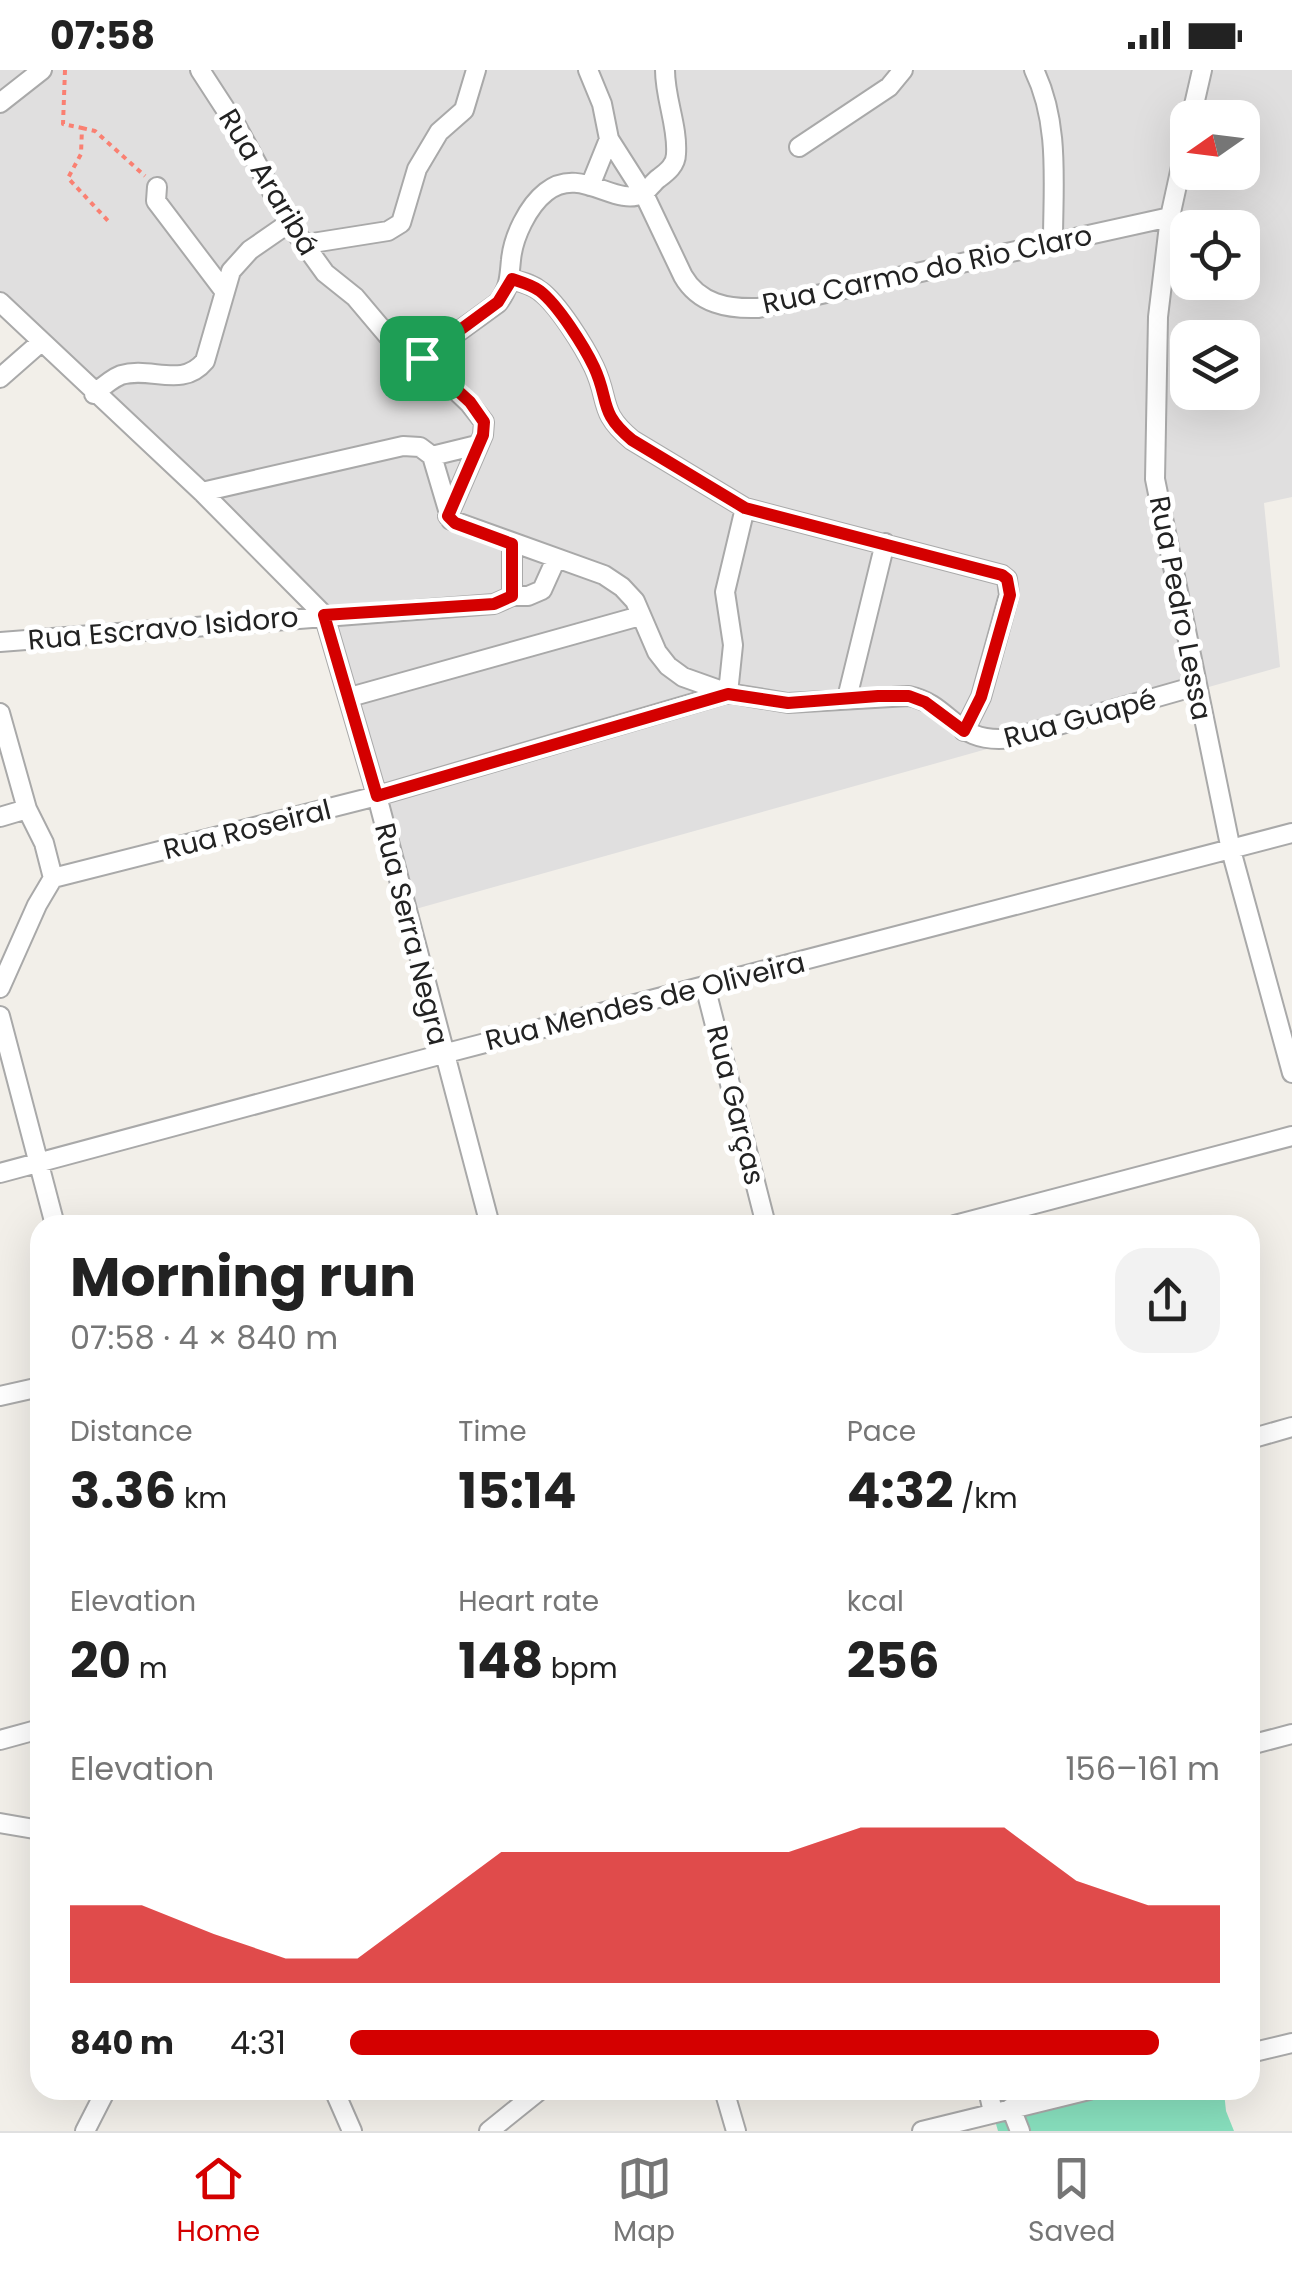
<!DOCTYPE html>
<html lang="en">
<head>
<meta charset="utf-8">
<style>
	:root { --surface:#fff; --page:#f2f2f2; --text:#222; --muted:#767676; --line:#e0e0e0; --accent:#d40000 }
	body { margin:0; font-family:Poppins,sans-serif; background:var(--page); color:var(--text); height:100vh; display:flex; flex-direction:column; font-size:38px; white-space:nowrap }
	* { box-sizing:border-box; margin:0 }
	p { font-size:32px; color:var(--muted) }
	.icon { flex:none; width:55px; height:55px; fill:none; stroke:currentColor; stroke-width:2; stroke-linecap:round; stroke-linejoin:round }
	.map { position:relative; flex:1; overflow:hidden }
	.drawer { position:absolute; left:30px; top:1145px; width:1230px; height:885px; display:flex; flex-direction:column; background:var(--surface); border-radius:30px; box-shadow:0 10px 40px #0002 }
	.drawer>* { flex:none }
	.needle { width:65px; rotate:256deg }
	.tools { position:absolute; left:1170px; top:30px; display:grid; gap:20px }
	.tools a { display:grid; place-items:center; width:90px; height:90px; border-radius:20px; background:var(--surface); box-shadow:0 10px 40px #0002; font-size:50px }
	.pin { position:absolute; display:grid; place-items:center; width:85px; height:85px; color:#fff; margin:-42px; border-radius:20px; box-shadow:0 5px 15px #0006 }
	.round { display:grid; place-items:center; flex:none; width:105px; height:105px; border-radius:30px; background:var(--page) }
	.overview { display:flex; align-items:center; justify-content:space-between; height:170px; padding:0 40px }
	h1 { font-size:55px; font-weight:700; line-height:75px }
	.metrics { display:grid; grid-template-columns:repeat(3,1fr); gap:15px; height:170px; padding:10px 40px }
	.metrics div { display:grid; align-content:center }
	.metrics b { font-size:50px; font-weight:700 }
	.metrics small { font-size:28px; font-weight:400 }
	.metrics p { font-size:28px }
	.chart { height:280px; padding:20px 40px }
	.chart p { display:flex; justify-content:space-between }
	.chart svg { width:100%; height:180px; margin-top:10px; fill:var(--accent); opacity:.7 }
	ul { padding:0 40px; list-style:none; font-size:32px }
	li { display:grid; grid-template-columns:160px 120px 1fr; align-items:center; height:75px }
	li i { height:25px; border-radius:12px; background:var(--accent) }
	.status { display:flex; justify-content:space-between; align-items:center; height:70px; padding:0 50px; background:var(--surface); direction:ltr }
	.status svg { height:28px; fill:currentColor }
	.dock { display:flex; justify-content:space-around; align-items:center; height:140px; border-top:2px solid var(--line); background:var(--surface); font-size:28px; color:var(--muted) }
	.dock a { display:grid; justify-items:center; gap:5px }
	.dock .selected { color:var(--accent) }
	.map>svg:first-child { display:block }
</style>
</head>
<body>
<div class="status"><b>07:58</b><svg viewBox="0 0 49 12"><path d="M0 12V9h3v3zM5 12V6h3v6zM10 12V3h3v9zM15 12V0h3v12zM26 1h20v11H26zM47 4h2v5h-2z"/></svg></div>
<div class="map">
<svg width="1292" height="2061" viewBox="0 0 1292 2061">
	<rect width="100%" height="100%" fill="#f2efe9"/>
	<!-- residential -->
	<path fill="#e0dfdf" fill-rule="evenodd" d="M0,0H1292V427L1264,433L1280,597L405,842L329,541L0,237ZM1188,48H1242V102H1188ZM1188,158H1242V212H1188ZM1188,268H1242V322H1188Z"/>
	<!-- pitch -->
	<path fill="#88e0be" d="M1097,2020H1210L1212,2025L1224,2022L1226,2041L1234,2061H998L994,2047Z"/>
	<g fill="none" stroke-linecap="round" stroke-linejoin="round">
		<defs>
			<path id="minor" d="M200,0L237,57L289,153L325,203L355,227L404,285L412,289L422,288L469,333L484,352L483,365L448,446
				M588,0L602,34L609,69L644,124L683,206C699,234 728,239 758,238L1170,147
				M1034,0C1060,53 1053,114 1053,171
				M0,33L42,0
				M1191,48L1202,0
				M1188,65L1170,147L1158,247L1155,409L1231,780L1292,1003
				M799,77L889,17L903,0
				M590,116L609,69
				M157,117L156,131L225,222
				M306,174L388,161L401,153L417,99L439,62L464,40L476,0
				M511,209C521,212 532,214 540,221C558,234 584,276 594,297C610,331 598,342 632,370L745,438L1002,505L1007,509L1009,525L981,627L964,661
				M0,232L202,422L324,545L377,726L490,1155
				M422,288L498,233C510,217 509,208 511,190C513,167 528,136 546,122C580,95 615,137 642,124C648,121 653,112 659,108C667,102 676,95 676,84C678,56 665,29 665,0
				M0,308L41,272
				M94,324C102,317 111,309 121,305C151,296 182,319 205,291L231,201L250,180L289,153
				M432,386L451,450L604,505L622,517L635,531L657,582L668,596L683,607L728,623L788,633L909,626C953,635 954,676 1013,668L1196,616
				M202,422L403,376L420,377L432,386L477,375
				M512,526H528L542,520L556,489
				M0,572L494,534L512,526V474
				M350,627L640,546
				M847,628L885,473
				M0,643L27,739L44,773L53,808L37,835L0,918
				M0,747L27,739
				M53,808L377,726L728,623L733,575L725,522L745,438
				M705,916L766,1155
				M0,946L55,1155
				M0,1103L443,984L1292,763
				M955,1155L1292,1066
				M0,1326L40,1317
				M1250,1369L1292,1357
				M0,1670L40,1659
				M1250,1675L1292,1664
				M0,1753L40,1760
				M1250,1983L1292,1973
				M334,2020L352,2061
				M724,2020L736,2061
				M988,2020L993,2042
				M1011,2038L1020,2061
				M85,2061L106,2020
				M489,2061L540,2020
				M922,2061L1089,2020"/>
		</defs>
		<!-- minor casing -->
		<use href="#minor" stroke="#a9a9a9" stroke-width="22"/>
		<!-- path -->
		<path stroke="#fa8072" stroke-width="4" stroke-dasharray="5 5" stroke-linecap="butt" d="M65,0L63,54L82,58L81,84L68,108L111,154
			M82,58L95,61L145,106"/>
		<!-- minor -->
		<use href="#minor" stroke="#fff" stroke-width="18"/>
	</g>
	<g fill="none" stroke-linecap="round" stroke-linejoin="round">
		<defs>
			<path id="route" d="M512,209C521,212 532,215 540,221C558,235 584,276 594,297C610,331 598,342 632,370L745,438L1002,505L1007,509L1010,525L981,627L964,661L925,632L909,626H878L788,633L728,624L377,726L324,545L494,534L512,526V474L455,453L448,446L483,365L484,352L470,332L422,288L498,232Z"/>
		</defs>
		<!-- route casing -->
		<use href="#route" stroke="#fff" stroke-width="20"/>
		<!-- route -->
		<use href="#route" stroke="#d40000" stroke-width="12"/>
	</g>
	<g text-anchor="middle" stroke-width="10" stroke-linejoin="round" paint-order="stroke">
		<!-- street labels -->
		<g font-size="28" fill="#222" stroke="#fff">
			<text transform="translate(269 112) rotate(59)" y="10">Rua Araribá</text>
			<text transform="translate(927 199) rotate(-12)" y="10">Rua Carmo do Rio Claro</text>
			<text transform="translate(1181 538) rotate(79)" y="10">Rua Pedro Lessa</text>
			<text transform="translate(163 558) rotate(-5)" y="10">Rua Escravo Isidoro</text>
			<text transform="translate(1080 648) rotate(-15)" y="10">Rua Guapé</text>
			<text transform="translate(247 759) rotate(-14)" y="10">Rua Roseiral</text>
			<text transform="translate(412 864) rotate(76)" y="10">Rua Serra Negra</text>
			<text transform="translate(645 931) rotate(-14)" y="10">Rua Mendes de Oliveira</text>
			<text transform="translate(736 1035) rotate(76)" y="10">Rua Garças</text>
		</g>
	</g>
</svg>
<div class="tools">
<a><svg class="needle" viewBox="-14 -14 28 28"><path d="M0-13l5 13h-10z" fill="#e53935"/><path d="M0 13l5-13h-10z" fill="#767676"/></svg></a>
<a><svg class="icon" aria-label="locate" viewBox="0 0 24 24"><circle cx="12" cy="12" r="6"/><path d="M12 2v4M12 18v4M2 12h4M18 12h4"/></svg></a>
<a><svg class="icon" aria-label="layers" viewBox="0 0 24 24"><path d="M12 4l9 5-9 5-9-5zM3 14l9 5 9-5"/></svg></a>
</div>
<div class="pin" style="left:422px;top:288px;background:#1e9e55"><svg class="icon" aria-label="arrive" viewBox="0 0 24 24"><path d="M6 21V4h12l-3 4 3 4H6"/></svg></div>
<section class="drawer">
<div class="overview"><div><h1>Morning run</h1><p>07:58 · 4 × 840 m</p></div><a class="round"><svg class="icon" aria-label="share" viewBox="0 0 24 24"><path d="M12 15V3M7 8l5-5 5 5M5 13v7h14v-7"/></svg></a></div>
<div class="metrics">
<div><p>Distance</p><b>3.36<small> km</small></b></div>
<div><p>Time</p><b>15:14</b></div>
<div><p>Pace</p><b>4:32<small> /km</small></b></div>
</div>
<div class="metrics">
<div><p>Elevation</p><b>20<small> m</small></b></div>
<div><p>Heart rate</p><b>148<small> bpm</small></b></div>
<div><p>kcal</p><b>256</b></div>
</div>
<div class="chart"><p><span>Elevation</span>156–161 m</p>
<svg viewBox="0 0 160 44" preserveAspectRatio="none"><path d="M0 44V25L10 25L20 32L30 38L40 38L50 25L60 12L70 12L80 12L90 12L100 12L110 6L120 6L130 6L140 19L150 25L160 25V44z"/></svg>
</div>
<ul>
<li><b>840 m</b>4:31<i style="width:93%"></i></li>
</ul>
</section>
</div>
<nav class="dock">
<a class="selected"><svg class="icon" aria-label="home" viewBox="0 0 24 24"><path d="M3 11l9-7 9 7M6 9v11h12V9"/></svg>Home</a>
<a><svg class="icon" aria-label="map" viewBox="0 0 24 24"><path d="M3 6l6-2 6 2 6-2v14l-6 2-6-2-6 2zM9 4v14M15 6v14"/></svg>Map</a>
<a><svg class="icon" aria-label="saved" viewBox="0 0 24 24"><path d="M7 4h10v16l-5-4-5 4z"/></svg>Saved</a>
</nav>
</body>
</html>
